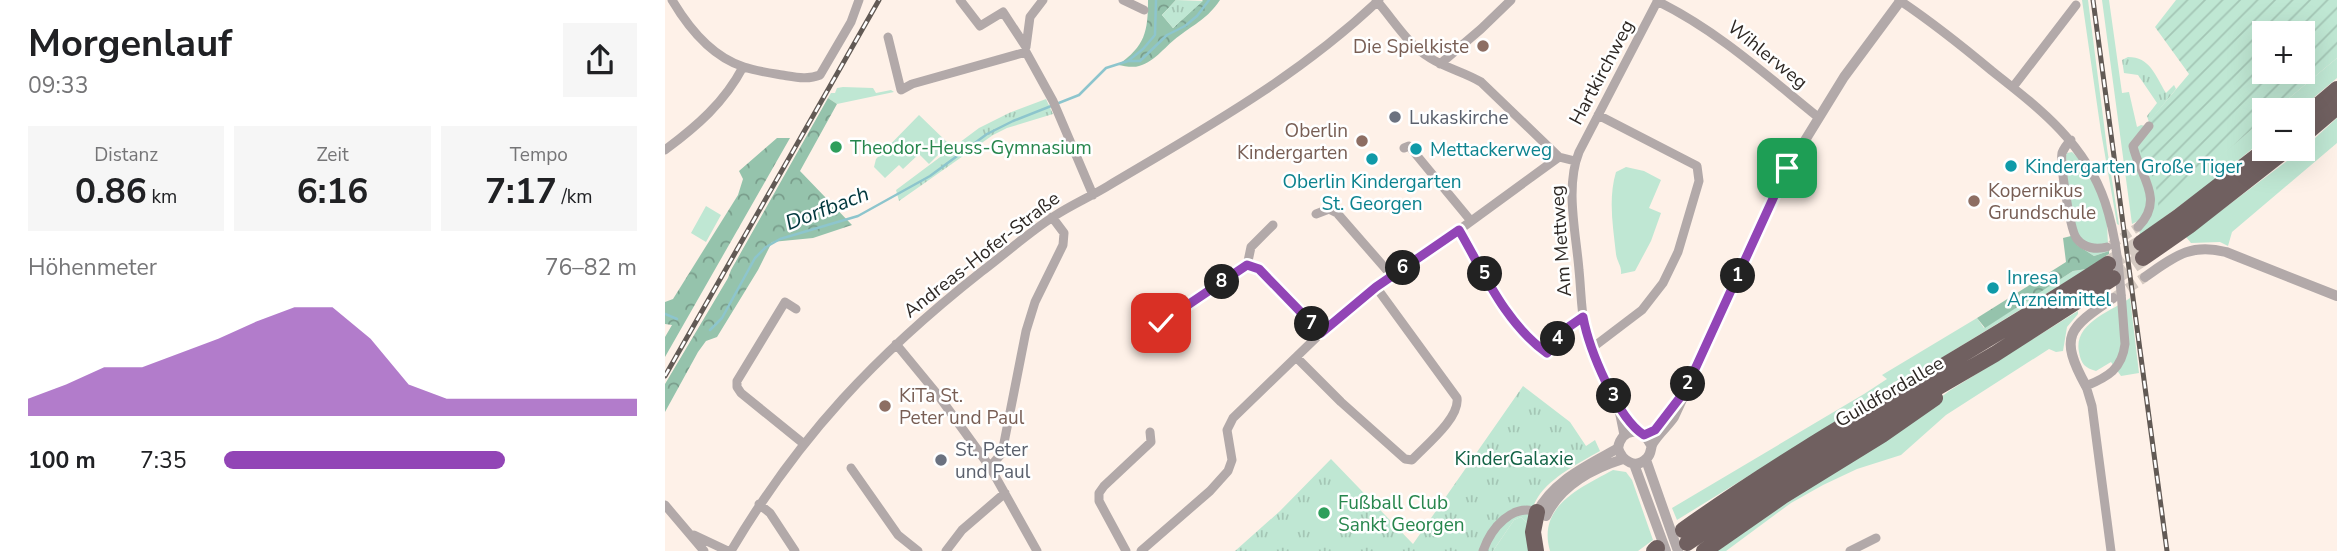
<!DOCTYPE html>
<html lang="de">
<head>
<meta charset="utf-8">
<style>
	:root { --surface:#fff; --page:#f6f6f6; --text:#202124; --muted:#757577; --accent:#9245b6 }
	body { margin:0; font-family:"Nunito Sans",sans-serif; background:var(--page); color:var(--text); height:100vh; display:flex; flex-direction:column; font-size:26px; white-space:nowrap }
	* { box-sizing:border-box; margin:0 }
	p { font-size:23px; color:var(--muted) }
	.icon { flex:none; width:38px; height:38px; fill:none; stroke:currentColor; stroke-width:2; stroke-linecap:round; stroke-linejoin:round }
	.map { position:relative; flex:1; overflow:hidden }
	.panel { display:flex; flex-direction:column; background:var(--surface); width:665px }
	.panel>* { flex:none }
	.buttons { position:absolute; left:1587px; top:21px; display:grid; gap:14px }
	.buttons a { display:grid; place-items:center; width:63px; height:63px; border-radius:0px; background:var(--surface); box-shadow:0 7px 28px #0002; font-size:35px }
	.pin { position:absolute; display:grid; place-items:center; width:60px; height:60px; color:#fff; margin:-30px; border-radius:14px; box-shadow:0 4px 10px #0006 }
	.km { position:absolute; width:35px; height:35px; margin:-18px; border-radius:50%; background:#222; color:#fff; font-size:19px; line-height:35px; text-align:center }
	.round { display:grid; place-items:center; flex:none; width:74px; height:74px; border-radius:0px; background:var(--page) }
	.overview { display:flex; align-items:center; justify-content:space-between; height:119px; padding:0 28px }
	h1 { font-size:38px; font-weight:700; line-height:52px }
	.metrics { display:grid; grid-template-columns:repeat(3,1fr); gap:10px; height:119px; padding:7px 28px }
	.metrics div { display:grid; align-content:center; border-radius:0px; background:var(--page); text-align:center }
	.metrics b { font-size:35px; font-weight:700 }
	.metrics small { font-size:19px; font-weight:400 }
	.metrics p { font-size:19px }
	.chart { height:196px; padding:14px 28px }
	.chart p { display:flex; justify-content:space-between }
	.chart svg { width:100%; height:126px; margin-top:7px; fill:var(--accent); opacity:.7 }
	ul { padding:0 28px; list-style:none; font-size:23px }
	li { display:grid; grid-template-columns:112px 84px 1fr; align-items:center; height:52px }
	li i { height:18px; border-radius:9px; background:var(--accent) }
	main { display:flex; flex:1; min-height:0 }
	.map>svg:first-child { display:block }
</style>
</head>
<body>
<main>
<section class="panel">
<div class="overview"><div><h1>Morgenlauf</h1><p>09:33</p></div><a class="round"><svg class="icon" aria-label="share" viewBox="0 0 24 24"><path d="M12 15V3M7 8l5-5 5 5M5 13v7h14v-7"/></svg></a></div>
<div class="metrics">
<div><p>Distanz</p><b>0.86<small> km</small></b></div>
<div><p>Zeit</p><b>6:16</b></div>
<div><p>Tempo</p><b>7:17<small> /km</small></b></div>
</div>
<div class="chart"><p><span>Höhenmeter</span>76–82 m</p>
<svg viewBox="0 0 160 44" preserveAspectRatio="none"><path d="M0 44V38L10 33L20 27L30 27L40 22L50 17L60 11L70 6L80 6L90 17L100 33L110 38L120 38L130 38L140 38L150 38L160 38V44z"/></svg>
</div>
<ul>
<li><b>100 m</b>7:35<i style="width:68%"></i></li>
</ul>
</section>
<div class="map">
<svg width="1672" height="551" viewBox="0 0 1672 551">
	<defs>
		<pattern id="forest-crowns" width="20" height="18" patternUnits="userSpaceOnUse" patternTransform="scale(1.75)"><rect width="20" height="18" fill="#95c3ac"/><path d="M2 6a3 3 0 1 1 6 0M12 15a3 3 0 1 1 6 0" fill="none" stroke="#7a9e8c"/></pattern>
		<pattern id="park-tufts" width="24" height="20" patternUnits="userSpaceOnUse" patternTransform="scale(1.75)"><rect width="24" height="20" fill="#bfe7d3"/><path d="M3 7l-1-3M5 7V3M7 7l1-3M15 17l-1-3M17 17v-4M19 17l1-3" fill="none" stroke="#a4c6b5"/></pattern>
		<pattern id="garden-furrows" width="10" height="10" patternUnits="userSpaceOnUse" patternTransform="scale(1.75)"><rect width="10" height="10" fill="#bfe7d3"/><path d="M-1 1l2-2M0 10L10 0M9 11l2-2" fill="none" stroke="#a4c6b5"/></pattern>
	</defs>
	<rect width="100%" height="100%" fill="#fef1e8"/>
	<!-- grass -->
	<path fill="#bfe7d3" d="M1417,0H1423L1442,148L1454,225L1452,224L1436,132Z
		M1437,0H1444L1457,93L1464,92L1472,127L1476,125L1480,126L1494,199L1522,183L1599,119V139L1547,182L1475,235L1473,221L1467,224Z
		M1672,58V78L1634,110H1610Z
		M178,87L208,88L211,93L226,90L229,92L172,104L163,98L166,93H170L172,88Z
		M254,115L284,144L264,164L254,154L238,169L234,165L220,178L209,167L211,159Z
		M1672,118V143L1567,232L1563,246L1555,242L1526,243L1521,237L1638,149Z
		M1407,152C1421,164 1438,198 1441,217C1443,227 1442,240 1444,251L1429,256L1412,245L1406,236L1400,158L1402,153Z
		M961,167L979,171L996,180L984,208L996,213L986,241L970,271L956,274C957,266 952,262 951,254C948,226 943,199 951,172Z
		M41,206L56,215L41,242L26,233Z
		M1422,269L1255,371L1229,382L1221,391L1012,520L1007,508L1199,394L1222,379L1217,375L1312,318L1319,328L1408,271Z
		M1465,298L1474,373L1456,376L1446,362L1431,371C1420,368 1416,364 1414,352C1408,323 1447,311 1465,298Z
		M1413,311V314L1402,327L1398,351L1391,352L1384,349L1281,415L1236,455L1192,469L1158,485L1126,503L1061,551H1048L1262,408L1284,391Z
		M948,470L961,472L967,480L988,540L973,551H885C872,506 915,488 948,470Z
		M856,517L862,523L866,551H828L849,520Z"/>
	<!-- forest -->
	<path fill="url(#forest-crowns)" d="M483,0H511L497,15L508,28L538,0H555C542,19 531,23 514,36C501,45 491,61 474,66C468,68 459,66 453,65C480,46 483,32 483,0Z
		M163,98L172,104L135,171L187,225L148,238L107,242L93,270L52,337L41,341L33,352L0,412V384L63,278L66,270Z
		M112,138H125L0,357V337L7,325L0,324V302L8,299L73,195L78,179L74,171Z
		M1406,236L1412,245L1429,256L1444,251V254L1422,269L1408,271L1320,328L1312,318L1401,262L1398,238Z"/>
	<!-- park -->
	<path fill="url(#park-tufts)" d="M511,0L538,1L508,28L497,15Z
		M1463,57C1485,57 1490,75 1501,93L1509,85L1511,89L1484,122L1482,116L1492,103L1473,75L1459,73L1457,60Z
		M381,99L388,114L342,128L328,135L234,201L231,190L314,128L344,113Z
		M858,386L905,422L921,446L930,440L935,451C914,463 886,477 873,497C868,504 866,515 862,523L856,517L849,520L828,551H570L615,511L666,459L748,544Z"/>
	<!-- garden -->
	<path fill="url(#garden-furrows)" fill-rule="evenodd" d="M1511,0H1672V58L1610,110H1600L1599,119L1493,209C1495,176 1476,164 1471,135L1479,130L1480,126L1524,74L1490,27ZM1600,33H1638V72H1600Z"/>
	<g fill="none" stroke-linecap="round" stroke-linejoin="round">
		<!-- stream -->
		<path stroke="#8dc5cd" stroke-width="2.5" d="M463,61H475L502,35L520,26L532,16L544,0
			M0,314L12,319
			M45,330L57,318L90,258L101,247L115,239L193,216L265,176L322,134L348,121L414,95L441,68L463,61L478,49L490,35L491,0"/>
		<!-- minor-tunnel -->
		<path stroke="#d4c9c1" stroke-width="9" stroke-dasharray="9 4.5" stroke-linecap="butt" d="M1446,245L1473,227"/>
		<!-- tertiary-tunnel -->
		<path stroke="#d4c9c1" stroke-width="10" stroke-dasharray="10 5" stroke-linecap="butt" d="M1450,297L1480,277"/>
		<!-- trunk-tunnel -->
		<path stroke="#d4c9c1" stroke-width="16" stroke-dasharray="16 8" stroke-linecap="butt" d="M1443,264L1476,243
			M1448,278L1478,258"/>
		<!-- minor -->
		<path stroke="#b2a9a9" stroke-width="9" d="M7,0C23,27 47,57 79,67C91,71 105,73 117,75C130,77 143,80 155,75L186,22L194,0
			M295,0L315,26L338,12L361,47
			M458,0L479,10
			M711,0C728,19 743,45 765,58C781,68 799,72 816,82L894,157L910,161
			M1234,0C1267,22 1297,46 1327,71C1374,108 1420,143 1440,202C1455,247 1456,297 1460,344C1457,369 1443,377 1421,386L1427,406L1446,551
			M992,1C1053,31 1101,75 1153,117
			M223,37L236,90L247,84L361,52L388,101L428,195
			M361,47L365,17L378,0
			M775,64L816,29L846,0
			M1348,87L1411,5
			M1406,140C1402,144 1399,148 1397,153C1395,164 1405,231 1412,239C1419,248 1431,250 1442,247
			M739,148L744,146L806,221
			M0,150C32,126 59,103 78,67
			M664,209L672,213L727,276
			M651,214L664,209L670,203
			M1473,227C1501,199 1474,175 1468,146L1484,126
			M794,230C819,273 840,323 882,353L905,326L918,317
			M582,266L586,247L608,225
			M131,309L120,302L72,381V387L76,393L139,444
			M496,323L582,266L594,269L656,333
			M231,344L273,395L325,467L372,551
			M927,348L977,310L998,283L1013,252L1034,181L1032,166L933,115
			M632,358L676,402L740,459L747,460C761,445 795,418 792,398L711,287
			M954,410L959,435
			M971,431C949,403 929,363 920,329C916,310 916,289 914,270C911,233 900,187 914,152L993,0
			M325,467L337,453L361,331L370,302L398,245L399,233L387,217
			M186,468L233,535L253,551
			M94,504L105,513L130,551
			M0,505L39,551
			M29,535L63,551
			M66,551C134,436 212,354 316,272C340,254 363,233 388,217C406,205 425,197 443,186C539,129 633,77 714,0
			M281,551L297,530L340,493
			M461,551L434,501V493L439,486L486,442L485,432
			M476,551L545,491L563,471L567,460L562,430L568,418L656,333L711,287L794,230L894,157
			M818,551C826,528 847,503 873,512
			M1185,551L1211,538"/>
		<!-- tertiary -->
		<path stroke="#b2a9a9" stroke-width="10" d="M1480,277C1509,257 1524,243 1561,252L1672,296
			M1421,386C1393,335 1404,328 1448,298
			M953,448C957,461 971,470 982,458C987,453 985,448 988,443C994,433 1003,426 1009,417L1123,168L1179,77L1236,0
			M981,460L1013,551
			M969,464L1001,551
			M872,512C890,479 923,466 953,448C957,427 978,427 986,445
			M881,516C896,485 926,469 958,459"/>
		<!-- trunk -->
		<path stroke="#706060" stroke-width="16" d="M1638,118L1672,89
			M1638,136L1672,107
			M1476,243L1513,217L1601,149
			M1478,258L1524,226L1622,149
			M1018,530C1154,433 1303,356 1443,264
			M1022,543L1132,469L1330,354L1448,278
			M871,551L868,532L872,512
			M989,551L992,548
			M1039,551L1118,496L1217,435L1270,398"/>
		<defs>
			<path id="rail" d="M1428,0L1502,551
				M0,376L214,0"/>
		</defs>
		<!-- rail casing -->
		<use href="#rail" stroke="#625a55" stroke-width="5"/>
		<!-- rail -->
		<use href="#rail" stroke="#fff" stroke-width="2.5" stroke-dasharray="8" stroke-linecap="butt"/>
	</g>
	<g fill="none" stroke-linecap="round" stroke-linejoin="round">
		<defs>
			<path id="route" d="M496,323L582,265L594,269L656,333L711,287L794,230C819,273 840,323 882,353L905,326L918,317C924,349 952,418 979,435L990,430L1020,391L1122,168"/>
		</defs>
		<!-- route casing -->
		<use href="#route" stroke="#fff" stroke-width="14"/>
		<!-- route -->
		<use href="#route" stroke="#9245b6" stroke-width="9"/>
	</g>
	<!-- markers -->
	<g fill="#8d6e63" stroke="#fff" stroke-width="2.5">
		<circle cx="818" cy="46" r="7"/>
		<circle cx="697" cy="141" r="7"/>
		<circle cx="1309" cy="201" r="7"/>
		<circle cx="220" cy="406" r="7"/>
	</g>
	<g fill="#6b7280" stroke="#fff" stroke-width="2.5">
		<circle cx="730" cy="117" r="7"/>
		<circle cx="276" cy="460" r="7"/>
	</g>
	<g fill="#2e9e5b" stroke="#fff" stroke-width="2.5">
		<circle cx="171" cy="147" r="7"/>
		<circle cx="659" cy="513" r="7"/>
	</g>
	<g fill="#0f9aa8" stroke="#fff" stroke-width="2.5">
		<circle cx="751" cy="149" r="7"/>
		<circle cx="707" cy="159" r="7"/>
		<circle cx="1346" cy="166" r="7"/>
		<circle cx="1328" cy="288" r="7"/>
	</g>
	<g text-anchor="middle" stroke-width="5" stroke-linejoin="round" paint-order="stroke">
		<!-- education labels -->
		<g font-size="19" fill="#785e54" stroke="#fff" text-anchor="end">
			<text x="804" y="53">Die Spielkiste</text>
			<text x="683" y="137">Oberlin<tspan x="683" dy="22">Kindergarten</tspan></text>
			<text x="1323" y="197" text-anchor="start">Kopernikus<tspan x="1323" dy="22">Grundschule</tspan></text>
			<text x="234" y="402" text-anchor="start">KiTa St.<tspan x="234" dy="22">Peter und Paul</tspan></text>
		</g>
		<!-- street labels -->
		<g font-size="19" fill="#2e2824" stroke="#fff">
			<text transform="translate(1103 54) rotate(39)" y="7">Wihlerweg</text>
			<text transform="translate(936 72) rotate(-62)" y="7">Hartkirchweg</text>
			<text transform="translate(895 241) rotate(-94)" y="7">Am Mettweg</text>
			<text transform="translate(316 254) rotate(-38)" y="7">Andreas-Hofer-Straße</text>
			<text transform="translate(1224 391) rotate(-30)" y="7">Guildfordallee</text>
		</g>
		<!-- worship labels -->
		<g font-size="19" fill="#5b616d" stroke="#fff" text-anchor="start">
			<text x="744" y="124">Lukaskirche</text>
			<text x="290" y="456">St. Peter<tspan x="290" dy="22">und Paul</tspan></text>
		</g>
		<!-- leisure labels -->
		<g font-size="19" fill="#27864d" stroke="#fff" text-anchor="start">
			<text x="185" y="154">Theodor-Heuss-Gymnasium</text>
			<text x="673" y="509">Fußball Club<tspan x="673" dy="22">Sankt Georgen</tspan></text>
		</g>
		<!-- culture labels -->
		<g font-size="19" fill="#0d838f" stroke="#fff" text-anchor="start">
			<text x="765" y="156">Mettackerweg</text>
			<text x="1360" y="173">Kindergarten Große Tiger</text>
			<text x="707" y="188" text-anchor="middle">Oberlin Kindergarten<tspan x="707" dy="22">St. Georgen</tspan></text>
			<text x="1342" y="284">Inresa<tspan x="1342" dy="22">Arzneimittel</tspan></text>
		</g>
		<!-- park labels -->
		<g font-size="19" fill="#126245" stroke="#fff">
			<text x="849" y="465">KinderGalaxie</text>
		</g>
		<!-- water labels -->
		<g font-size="21" font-style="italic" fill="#00373d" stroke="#fff">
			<text transform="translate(162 208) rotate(-21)" y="7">Dorfbach</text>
		</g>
	</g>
</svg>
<div class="buttons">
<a>+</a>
<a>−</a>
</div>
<div class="pin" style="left:1122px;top:168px;background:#1e9e55"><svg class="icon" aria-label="arrive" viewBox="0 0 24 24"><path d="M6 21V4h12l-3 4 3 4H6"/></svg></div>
<div class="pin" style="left:496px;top:323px;background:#d93025"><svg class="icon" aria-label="check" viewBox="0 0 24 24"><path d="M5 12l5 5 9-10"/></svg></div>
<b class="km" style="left:1073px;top:276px">1</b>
<b class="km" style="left:1023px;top:384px">2</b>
<b class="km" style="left:949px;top:396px">3</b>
<b class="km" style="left:893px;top:339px">4</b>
<b class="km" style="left:820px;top:274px">5</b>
<b class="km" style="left:738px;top:268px">6</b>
<b class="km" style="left:647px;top:324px">7</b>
<b class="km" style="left:557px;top:282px">8</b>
</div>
</main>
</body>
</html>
